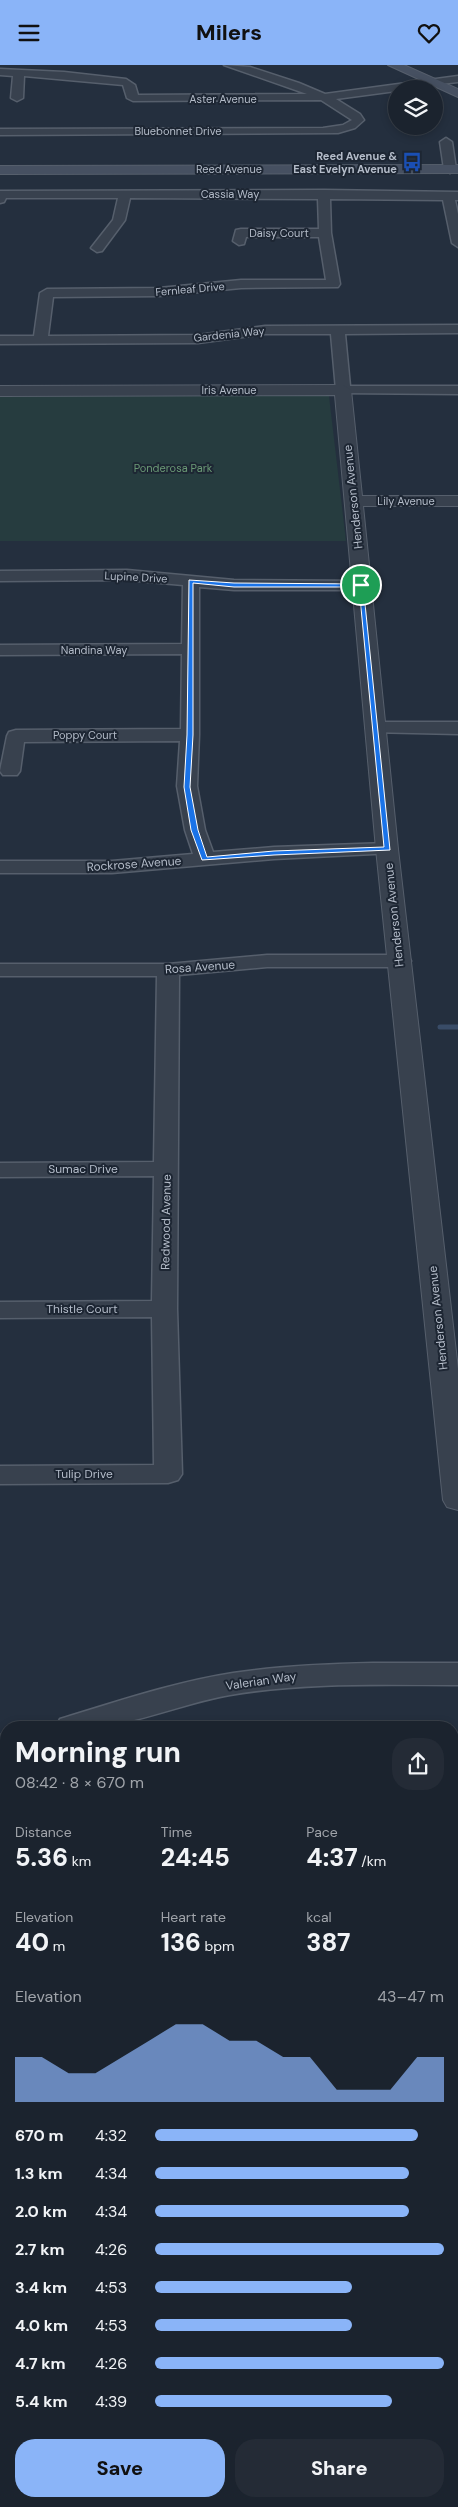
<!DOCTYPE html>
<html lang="en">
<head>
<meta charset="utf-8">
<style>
	:root { --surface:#1b232e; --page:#242b36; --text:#f1f3f6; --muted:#a0a4aa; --line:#39404a; --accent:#8ab4f8 }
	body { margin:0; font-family:"DM Sans",sans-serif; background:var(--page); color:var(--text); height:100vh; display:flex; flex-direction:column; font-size:19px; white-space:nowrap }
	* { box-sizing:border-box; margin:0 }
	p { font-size:16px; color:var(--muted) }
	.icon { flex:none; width:28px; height:28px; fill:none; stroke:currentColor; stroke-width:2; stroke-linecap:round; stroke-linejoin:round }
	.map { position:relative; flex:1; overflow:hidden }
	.side { position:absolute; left:0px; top:1656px; width:459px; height:786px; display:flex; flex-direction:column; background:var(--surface); border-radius:20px 20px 0 0; box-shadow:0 2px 8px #0003,0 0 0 1px var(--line) }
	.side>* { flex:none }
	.controls { position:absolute; left:388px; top:15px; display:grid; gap:10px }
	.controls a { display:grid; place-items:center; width:55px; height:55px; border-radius:50%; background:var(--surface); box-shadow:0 2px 8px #0003,0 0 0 1px var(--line); font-size:25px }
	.pin { position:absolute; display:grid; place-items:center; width:42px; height:42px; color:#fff; margin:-21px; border:2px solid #fff; border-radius:50%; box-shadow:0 1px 5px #0007 }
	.round { display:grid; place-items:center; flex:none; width:52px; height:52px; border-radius:20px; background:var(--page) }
	.head { display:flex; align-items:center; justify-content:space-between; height:85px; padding:0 15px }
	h1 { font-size:28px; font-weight:800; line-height:38px }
	.figures { display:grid; grid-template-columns:repeat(3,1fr); gap:8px; height:85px; padding:5px 15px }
	.figures div { display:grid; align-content:center }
	.figures b { font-size:25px; font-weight:800 }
	.figures small { font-size:14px; font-weight:400 }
	.figures p { font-size:14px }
	.chart { height:140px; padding:10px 15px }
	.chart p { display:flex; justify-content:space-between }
	.chart svg { width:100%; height:90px; margin-top:5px; fill:var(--accent); opacity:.7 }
	.button { display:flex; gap:10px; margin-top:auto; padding:10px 15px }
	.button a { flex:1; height:58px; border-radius:20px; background:var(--accent); color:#111; font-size:20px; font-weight:800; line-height:58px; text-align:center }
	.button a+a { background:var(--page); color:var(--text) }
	ul { padding:0 15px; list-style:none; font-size:16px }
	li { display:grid; grid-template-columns:80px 60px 1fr; align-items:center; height:38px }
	li i { height:12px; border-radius:6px; background:var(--accent) }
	header { display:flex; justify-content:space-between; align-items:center; height:65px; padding:0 15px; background:var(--accent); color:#111; font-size:22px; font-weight:800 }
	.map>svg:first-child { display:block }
</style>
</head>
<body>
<header><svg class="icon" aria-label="menu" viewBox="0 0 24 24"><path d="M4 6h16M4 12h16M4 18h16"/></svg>Milers<svg class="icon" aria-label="heart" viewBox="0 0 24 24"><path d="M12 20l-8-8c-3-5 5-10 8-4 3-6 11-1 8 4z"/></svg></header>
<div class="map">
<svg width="458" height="2442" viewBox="0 0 458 2442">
	<rect width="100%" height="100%" fill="#242f3e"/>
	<!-- green -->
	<path fill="#263c3f" d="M0,331H329L346,476H0Z"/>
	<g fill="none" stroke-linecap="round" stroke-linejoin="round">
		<!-- stream -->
		<path stroke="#394c67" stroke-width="5" d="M440,962H458"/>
		<defs>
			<path id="minor" d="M224,0L250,2L299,18L325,29L458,11V17L396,24V26L336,34L360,49L364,55L355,63L338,68L0,70V64L323,63L343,60L352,55L321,35L133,36L127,33L123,20L24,11L23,33L17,36L11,33L13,11L0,10V4L64,7L126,14L135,20L138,30L307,29Z
				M446,73L452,77L456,104L450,108L444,104L440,77Z
				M324,125L458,127V135H455L458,149V182L452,178L443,135L330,134L331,168L340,219L338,222L241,223L159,231L53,232L48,271L198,270L265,261L458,260V268L345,269L350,321H458V329L338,328L336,325L331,269H265L198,278L0,279V271H34L40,228L47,224L159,223L241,215H326L319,172H246L244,179L239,180L233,176L236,165L241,164H319L318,134L130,133L125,155L102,186L97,187L91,183L113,155L118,133H6L4,137L0,138V126Z
				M127,505L234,515L367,516L369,520L367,524L361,525H234L199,522V670L197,721L205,765L213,787L274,782L387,778L394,780L397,784L394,788L274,794L112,808H0V796H112L193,789L185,765L177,721L180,676L24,677L20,706L17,710H3L0,706L7,671L9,667L16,665L181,664L182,589L0,590V580L182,579L183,520L127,515L0,516V506Z
				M375,657H458V669L368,667L366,663L368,659Z
				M267,890H400L408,891L411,896L408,901L400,902H267L179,910L177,1244L182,1409L178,1415L168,1418L0,1419V1401L154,1400L152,1252L0,1253V1237L152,1236L154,1111L0,1112V1098L154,1097L157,911H0V899H168Z
				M373,1598H458V1620C382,1620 305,1617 230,1630C172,1640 115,1670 56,1662L60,1654C116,1637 175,1617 233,1608C279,1601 326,1599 373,1598Z
				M6,1668V1690L0,1692V1670Z
				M452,1798H458V1824H452Z
				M452,1929H458V1957H452Z"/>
			<path id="tertiary" d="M343,320L351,325L362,431H458V441H363L398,784L458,1304V1445L447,1442L443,1435L376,784L335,330L0,331V321Z"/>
			<path id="secondary" d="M388,0H404L458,24V32Z
				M458,100V108L0,109V101Z"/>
		</defs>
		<!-- minor casing -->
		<use href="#minor" stroke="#565f6c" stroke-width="3"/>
		<!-- tertiary casing -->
		<use href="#tertiary" stroke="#565f6c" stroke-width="2"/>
		<!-- secondary casing -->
		<use href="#secondary" stroke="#565f6c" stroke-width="2"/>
		<!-- minor -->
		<use href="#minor" fill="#38414e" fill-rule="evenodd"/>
		<!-- tertiary -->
		<use href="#tertiary" fill="#38414e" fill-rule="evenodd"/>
		<!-- secondary -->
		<use href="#secondary" fill="#465061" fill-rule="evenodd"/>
	</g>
	<!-- route -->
	<path fill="#1a73e8" stroke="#fff" fill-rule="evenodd" d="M189,515L234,518L363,519L390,785L274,790L202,795L191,765L184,722L187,670ZM193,518L234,522H359L384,782L274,786L207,792L198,765L190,722L193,670Z"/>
	<!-- icons -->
	<defs>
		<symbol id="bus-bare" viewBox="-9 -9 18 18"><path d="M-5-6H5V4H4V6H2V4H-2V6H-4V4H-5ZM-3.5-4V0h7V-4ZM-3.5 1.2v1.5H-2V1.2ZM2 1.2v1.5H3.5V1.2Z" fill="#1a4fb4" stroke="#1d2633" stroke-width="2.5" paint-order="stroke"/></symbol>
	</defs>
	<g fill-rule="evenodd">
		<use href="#bus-bare" x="398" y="83" width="28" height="28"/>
	</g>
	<g text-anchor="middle" stroke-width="4" stroke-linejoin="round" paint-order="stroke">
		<!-- far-street labels -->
		<g font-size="11" fill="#b4bcc9" stroke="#1d2633">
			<text x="223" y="38">Aster Avenue</text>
			<text x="178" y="70">Bluebonnet Drive</text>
			<text x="229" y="108">Reed Avenue</text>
			<text x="230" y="133">Cassia Way</text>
			<text x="279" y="172">Daisy Court</text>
			<text transform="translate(190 224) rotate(-5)" y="4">Fernleaf Drive</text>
			<text transform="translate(229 269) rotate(-6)" y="4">Gardenia Way</text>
			<text x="229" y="329">Iris Avenue</text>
			<text x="406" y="440">Lily Avenue</text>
			<text transform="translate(136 512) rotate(3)" y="4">Lupine Drive</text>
			<text x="94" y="589">Nandina Way</text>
			<text x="85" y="674">Poppy Court</text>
		</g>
		<!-- far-poi labels -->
		<g font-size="11" font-weight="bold" fill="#b4bcc9" stroke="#1d2633" text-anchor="end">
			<text x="397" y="95">Reed Avenue &amp;<tspan x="397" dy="13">East Evelyn Avenue</tspan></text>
		</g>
		<!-- far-park labels -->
		<g font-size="11" fill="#6b9a76" stroke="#1d2633">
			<text x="173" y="407">Ponderosa Park</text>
		</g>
		<!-- street labels -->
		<g font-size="12" fill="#b4bcc9" stroke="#1d2633">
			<text transform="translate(353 432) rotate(-96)" y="4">Henderson Avenue</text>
			<text transform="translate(134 799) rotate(-4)" y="4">Rockrose Avenue</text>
			<text transform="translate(394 850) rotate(-96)" y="4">Henderson Avenue</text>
			<text transform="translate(200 902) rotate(-4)" y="4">Rosa Avenue</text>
			<text x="83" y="1108">Sumac Drive</text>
			<text transform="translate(166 1157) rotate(-89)" y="4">Redwood Avenue</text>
			<text x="82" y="1248">Thistle Court</text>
			<text transform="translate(438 1253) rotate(-96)" y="4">Henderson Avenue</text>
			<text x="84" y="1413">Tulip Drive</text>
			<text transform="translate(261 1616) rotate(-8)" y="4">Valerian Way</text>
		</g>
	</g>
</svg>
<div class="controls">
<a><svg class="icon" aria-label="layers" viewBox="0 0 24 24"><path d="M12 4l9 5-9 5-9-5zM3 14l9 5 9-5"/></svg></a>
</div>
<div class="pin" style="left:361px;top:520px;background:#1e9e55"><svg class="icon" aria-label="arrive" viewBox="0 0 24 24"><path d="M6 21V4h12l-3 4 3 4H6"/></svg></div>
<section class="side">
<div class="head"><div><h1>Morning run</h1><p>08:42 · 8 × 670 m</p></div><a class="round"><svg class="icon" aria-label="share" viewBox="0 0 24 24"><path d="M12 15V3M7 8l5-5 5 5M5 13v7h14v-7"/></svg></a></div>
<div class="figures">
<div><p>Distance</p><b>5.36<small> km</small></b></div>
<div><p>Time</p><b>24:45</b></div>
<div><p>Pace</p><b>4:37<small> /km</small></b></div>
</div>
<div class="figures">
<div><p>Elevation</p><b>40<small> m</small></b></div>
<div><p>Heart rate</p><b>136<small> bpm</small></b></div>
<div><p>kcal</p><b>387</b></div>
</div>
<div class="chart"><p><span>Elevation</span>43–47 m</p>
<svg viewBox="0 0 160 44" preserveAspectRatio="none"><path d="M0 44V22L10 22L20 30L30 30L40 22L50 14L60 6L70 6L80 14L90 14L100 22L110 22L120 38L130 38L140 38L150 22L160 22V44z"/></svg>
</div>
<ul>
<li><b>670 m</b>4:32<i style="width:91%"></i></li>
<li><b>1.3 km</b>4:34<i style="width:88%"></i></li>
<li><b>2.0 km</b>4:34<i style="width:88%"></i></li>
<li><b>2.7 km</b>4:26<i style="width:100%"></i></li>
<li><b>3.4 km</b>4:53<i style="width:68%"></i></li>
<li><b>4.0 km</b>4:53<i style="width:68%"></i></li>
<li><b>4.7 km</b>4:26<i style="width:100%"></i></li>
<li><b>5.4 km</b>4:39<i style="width:82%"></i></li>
</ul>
<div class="button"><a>Save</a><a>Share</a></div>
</section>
</div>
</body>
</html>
